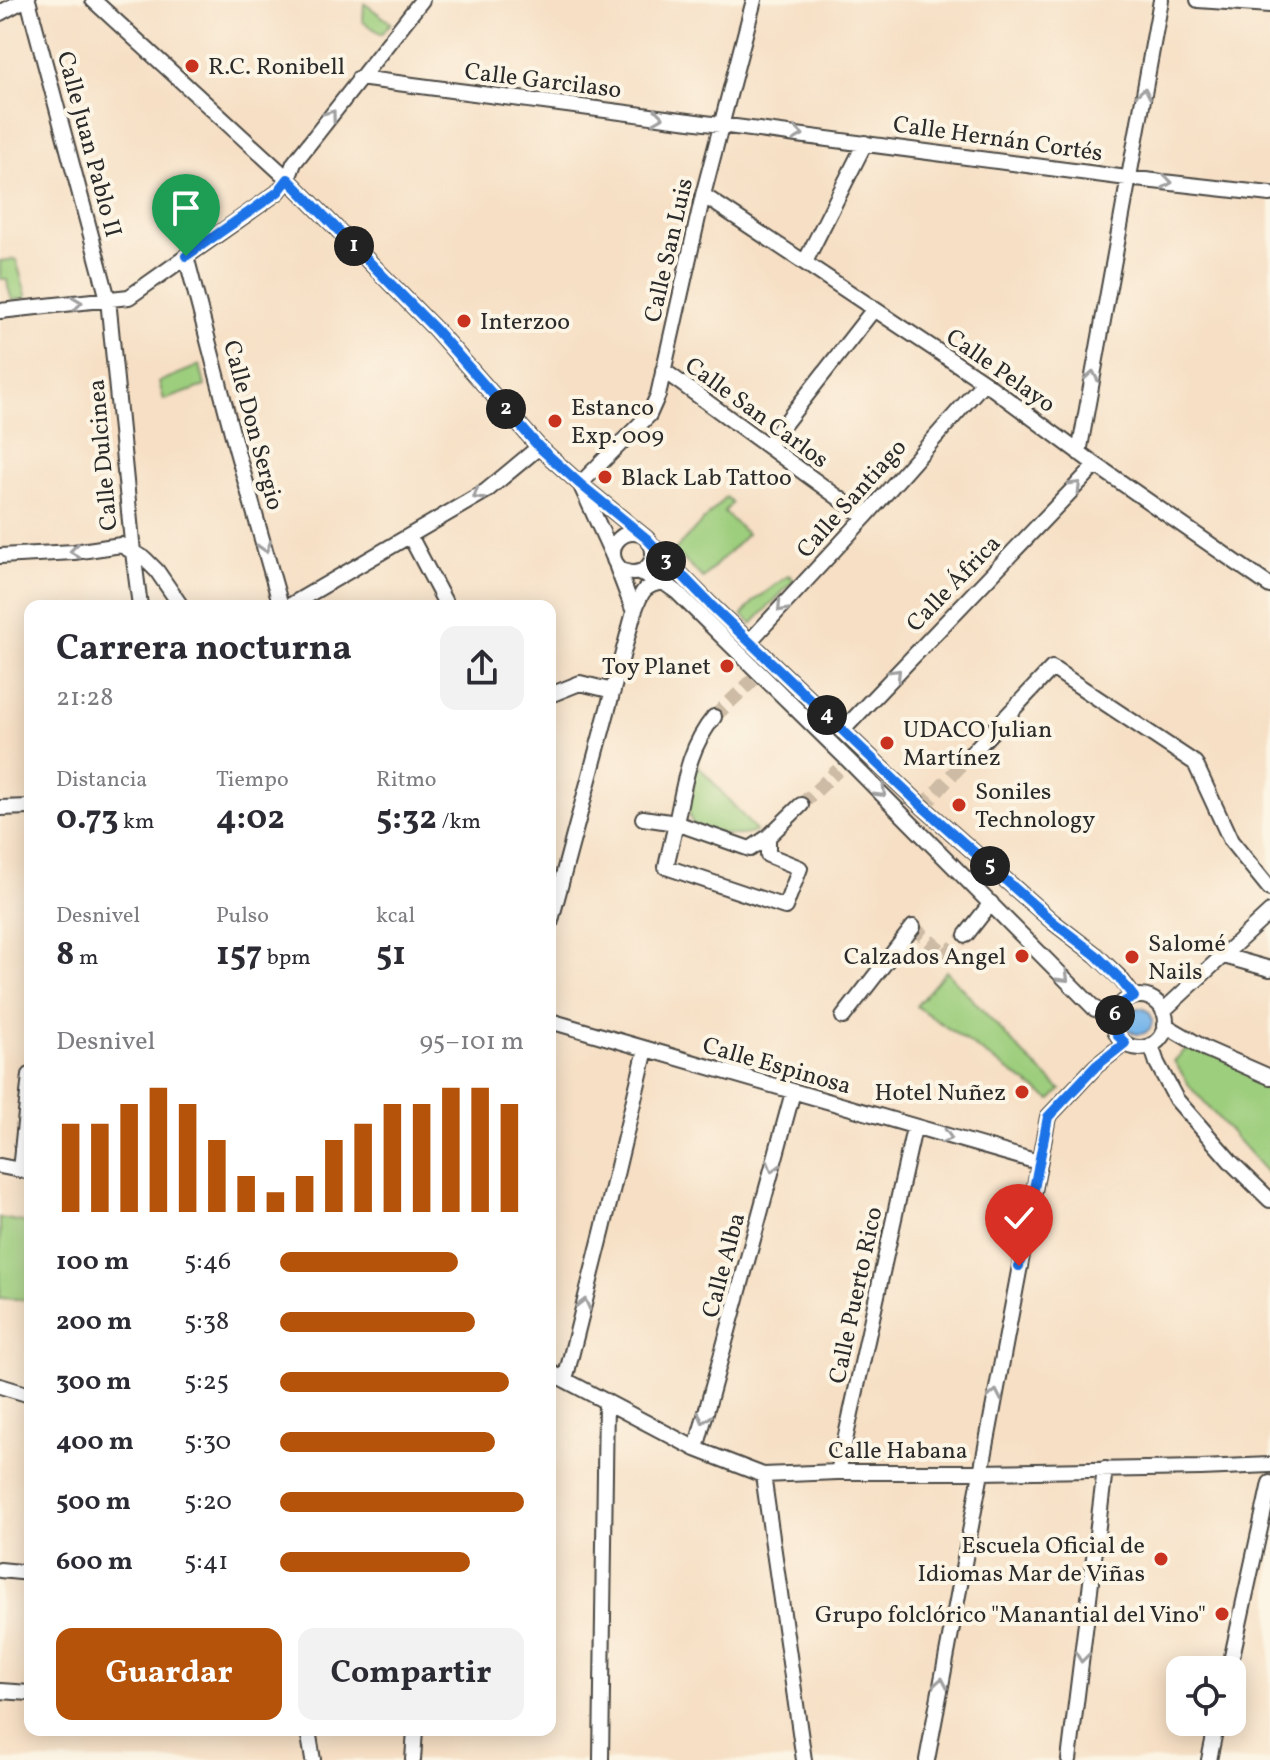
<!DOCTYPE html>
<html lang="es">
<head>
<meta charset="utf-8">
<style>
	:root { --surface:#fff; --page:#f2f2f3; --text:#2b2b33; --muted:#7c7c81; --accent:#b45309 }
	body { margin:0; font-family:Vollkorn,serif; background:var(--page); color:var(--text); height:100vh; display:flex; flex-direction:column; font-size:30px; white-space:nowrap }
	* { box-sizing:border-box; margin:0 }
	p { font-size:26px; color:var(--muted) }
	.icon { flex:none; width:44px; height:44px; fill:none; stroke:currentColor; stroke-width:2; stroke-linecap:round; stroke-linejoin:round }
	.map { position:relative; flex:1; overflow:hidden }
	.drawer { position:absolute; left:24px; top:600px; width:532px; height:1136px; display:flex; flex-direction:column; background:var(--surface); border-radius:16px; box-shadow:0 4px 20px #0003 }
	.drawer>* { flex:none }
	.controls { position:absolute; left:1166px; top:1656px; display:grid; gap:16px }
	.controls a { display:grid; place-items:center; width:80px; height:80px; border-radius:16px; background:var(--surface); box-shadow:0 4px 20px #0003; font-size:40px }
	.pin { position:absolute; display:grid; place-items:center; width:68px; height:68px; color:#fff; margin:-82px -34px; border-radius:50% 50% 50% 0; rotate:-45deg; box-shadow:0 0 8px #0007 }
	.pin .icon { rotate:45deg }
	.km { position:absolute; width:40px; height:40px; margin:-20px; border-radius:50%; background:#222; color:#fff; font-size:22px; line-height:40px; text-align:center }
	.round { display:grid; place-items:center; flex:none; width:84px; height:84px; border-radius:16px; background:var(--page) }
	.summary { display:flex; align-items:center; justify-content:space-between; height:136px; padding:0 32px }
	h1 { font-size:36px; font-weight:700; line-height:60px }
	.stats { display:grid; grid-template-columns:repeat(3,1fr); gap:12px; height:136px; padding:8px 32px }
	.stats div { display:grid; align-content:center }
	.stats b { font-size:34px; font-weight:700 }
	.stats small { font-size:22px; font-weight:400 }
	.stats p { font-size:22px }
	.chart { height:224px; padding:16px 32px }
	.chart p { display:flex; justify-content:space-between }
	.chart svg { width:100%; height:144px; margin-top:8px; stroke:var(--accent); stroke-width:6 }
	.cta { display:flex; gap:16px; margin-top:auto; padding:16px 32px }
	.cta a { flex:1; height:92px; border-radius:16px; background:var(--accent); color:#fff; font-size:32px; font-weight:700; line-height:92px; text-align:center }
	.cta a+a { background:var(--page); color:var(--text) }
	ul { padding:0 32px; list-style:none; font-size:26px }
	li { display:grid; grid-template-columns:128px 96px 1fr; align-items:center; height:60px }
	li i { height:20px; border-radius:10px; background:var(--accent) }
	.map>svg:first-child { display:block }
</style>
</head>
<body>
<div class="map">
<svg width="1270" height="1760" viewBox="0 0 1270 1760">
	<rect width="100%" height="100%" fill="#fcf5e5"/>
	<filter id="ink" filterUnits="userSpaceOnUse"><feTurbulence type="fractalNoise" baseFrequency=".0125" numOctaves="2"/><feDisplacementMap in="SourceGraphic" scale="16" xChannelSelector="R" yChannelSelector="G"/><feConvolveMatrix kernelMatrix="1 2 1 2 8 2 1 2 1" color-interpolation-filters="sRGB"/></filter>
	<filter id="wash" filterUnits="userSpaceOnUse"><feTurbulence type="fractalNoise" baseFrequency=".006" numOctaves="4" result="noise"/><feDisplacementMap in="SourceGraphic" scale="32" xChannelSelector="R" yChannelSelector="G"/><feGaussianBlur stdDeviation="1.8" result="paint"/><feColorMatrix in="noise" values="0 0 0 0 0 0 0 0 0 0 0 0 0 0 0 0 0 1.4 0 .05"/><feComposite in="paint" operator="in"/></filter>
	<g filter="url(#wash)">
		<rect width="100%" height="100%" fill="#f6dfc4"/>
		<!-- green -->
		<path fill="#9dce7d" stroke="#647c54" stroke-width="2" d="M364,3L391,23L382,34L363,22Z
			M16,259L27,298L12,300L8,287L7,279H0V261Z
			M200,365L205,386L164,400L159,382Z
			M726,497L732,503L724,512L747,534L703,578L674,551Z
			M789,575L794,580L752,624L742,615L754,601Z
			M697,764L756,831C738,841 711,831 693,824C682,805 690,784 697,764Z
			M946,971L1024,1055L1061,1090L1051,1100L916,1006Z
			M1186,1049L1208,1051L1270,1080V1176L1191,1088L1174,1061Z
			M0,1218L30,1223V1300L0,1298Z"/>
		<!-- water -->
		<path fill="#77b5ea" stroke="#51708a" stroke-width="2" d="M1126 1021a13 13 0 1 1 26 0a13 13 0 1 1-26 0Z"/>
	</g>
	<g filter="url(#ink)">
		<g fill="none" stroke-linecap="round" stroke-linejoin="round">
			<!-- street-tunnel -->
			<path stroke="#cdbba5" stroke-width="14" stroke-dasharray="14 7" stroke-linecap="butt" d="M714,717L753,680
				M801,805L838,770
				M923,807L971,754
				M913,927L946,955L966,935"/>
			<defs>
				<path id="street" d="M28,0L108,299L133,552L140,606
					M93,0L288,179L436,330L539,447L580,484L646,538
					M1198,0L1270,5
					M0,13L24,0
					M359,78L1127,178L1270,194
					M703,195L984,382L1096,465L1270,586
					M186,256L236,448L281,606
					M805,262L865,143
					M0,311L129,297L278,192L288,179L294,163L422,0
					M663,370L865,517
					M767,446L874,309
					M1079,453L1161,0
					M580,484L649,415L658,395L703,195L754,0
					M582,488L613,556
					M613 553a20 20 0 1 1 40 0a20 20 0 1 1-40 0Z
					M410,536L447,606
					M649,542L711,605L923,807L1053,922L1096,955L1120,978L1134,997
					M0,556L74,552L121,545L145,559L157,571L181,606
					M617,567L634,612
					M638,573L663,582L677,592L848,760L1095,1009L1115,1015
					M289,606L486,491L539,447
					M749,642L865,517L984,382
					M550,695L580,683L613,691
					M714,717C687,750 685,783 676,823C673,838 669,852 666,867L785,907L800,868L768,855V837
					M842,731L1096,465
					M971,754L1052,668L1195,763L1231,841L1270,889
					M0,808L30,807
					M643,818L676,823L750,849L768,837L801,805
					M550,924L634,612C641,593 643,585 663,582
					M966,935L991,903
					M1224,956L1270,969
					M1114 1022a26 26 0 1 1 52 0a26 26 0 1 1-52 0Z
					M1163,1011L1270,912
					M843,1017L913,927
					M550,1021L1038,1162
					M1165,1025L1206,1049L1270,1077
					M1151,1045L1157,1063L1176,1099L1232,1163L1270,1200
					M0,1166L30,1172
					M20,1170L30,1075
					M550,1372L696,1449L763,1475L838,1472H980L1201,1468L1270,1465
					M565,1380L603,1229L646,1049
					M0,1386L30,1395
					M696,1449L793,1092
					M838,1472L914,1128
					M763,1475L804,1760
					M0,1570L30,1573
					M1229,1670L1270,1483
					M0,1691L30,1693
					M308,1730L313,1760
					M413,1760L415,1730
					M601,1760L606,1401
					M927,1760L1048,1117L1096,1066L1125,1043
					M1069,1760L1105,1469
					M1209,1760L1217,1722"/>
			</defs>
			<!-- street casing -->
			<use href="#street" stroke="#494642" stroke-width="18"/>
			<!-- street -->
			<use href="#street" stroke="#fff" stroke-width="14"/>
		</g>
		<!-- one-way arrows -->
		<defs><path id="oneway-chevron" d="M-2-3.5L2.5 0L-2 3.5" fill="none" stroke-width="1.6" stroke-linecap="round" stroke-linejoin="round" transform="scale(2)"/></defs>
		<g stroke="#a0a0a0">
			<use href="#oneway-chevron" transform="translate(1144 93) rotate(-79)"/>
			<use href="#oneway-chevron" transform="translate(331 115) rotate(-53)"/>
			<use href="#oneway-chevron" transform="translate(658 117) rotate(7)"/>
			<use href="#oneway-chevron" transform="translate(798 134) rotate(7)"/>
			<use href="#oneway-chevron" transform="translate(1167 182) rotate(7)"/>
			<use href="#oneway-chevron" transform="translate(77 303) rotate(-7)"/>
			<use href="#oneway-chevron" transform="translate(1092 376) rotate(-80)"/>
			<use href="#oneway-chevron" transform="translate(1076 486) rotate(-45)"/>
			<use href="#oneway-chevron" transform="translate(478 495) rotate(148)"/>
			<use href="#oneway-chevron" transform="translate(265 547) rotate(74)"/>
			<use href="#oneway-chevron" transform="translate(75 551) rotate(174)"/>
			<use href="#oneway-chevron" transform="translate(782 607) rotate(133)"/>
			<use href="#oneway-chevron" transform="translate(896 674) rotate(-46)"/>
			<use href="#oneway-chevron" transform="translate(881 792) rotate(45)"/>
			<use href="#oneway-chevron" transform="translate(1064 977) rotate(45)"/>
			<use href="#oneway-chevron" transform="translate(947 1137) rotate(16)"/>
			<use href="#oneway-chevron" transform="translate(773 1167) rotate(106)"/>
			<use href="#oneway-chevron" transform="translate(584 1304) rotate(-76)"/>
			<use href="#oneway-chevron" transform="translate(995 1395) rotate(-79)"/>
			<use href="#oneway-chevron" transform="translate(704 1418) rotate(105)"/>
			<use href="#oneway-chevron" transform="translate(1082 1657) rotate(97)"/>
			<use href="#oneway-chevron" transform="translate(941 1683) rotate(-80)"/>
		</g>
	</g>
	<g fill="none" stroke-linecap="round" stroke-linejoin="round" filter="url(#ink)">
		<defs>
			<path id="route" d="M186,256L278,192L288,179L436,330L539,447L580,484L646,538L711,605L923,807L1053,922L1096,955L1119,978L1134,997C1111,1006 1107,1027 1125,1043L1096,1066L1048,1117L1019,1266"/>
		</defs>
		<!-- route casing -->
		<use href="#route" stroke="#fff" stroke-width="16"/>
		<!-- route -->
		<use href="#route" stroke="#1a73e8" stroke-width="10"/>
	</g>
	<!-- markers -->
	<g fill="#c8321e" stroke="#fcf5e5" stroke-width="3">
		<circle cx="192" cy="66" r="8"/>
		<circle cx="464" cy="321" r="8"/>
		<circle cx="555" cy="421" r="8"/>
		<circle cx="605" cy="477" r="8"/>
		<circle cx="727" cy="666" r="8"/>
		<circle cx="887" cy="743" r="8"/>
		<circle cx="959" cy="805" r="8"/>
		<circle cx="1022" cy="956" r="8"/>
		<circle cx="1132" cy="957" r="8"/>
		<circle cx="1022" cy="1092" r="8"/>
		<circle cx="1161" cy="1559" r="8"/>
		<circle cx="1222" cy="1614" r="8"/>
	</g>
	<g text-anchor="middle" stroke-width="8" stroke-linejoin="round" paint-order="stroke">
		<!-- poi labels -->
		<g font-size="24" fill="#2b2b2b" stroke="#fcf5e5" text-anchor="start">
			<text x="208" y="74">R.C. Ronibell</text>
			<text x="480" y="329">Interzoo</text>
			<text x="571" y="415">Estanco<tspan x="571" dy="28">Exp. 009</tspan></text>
			<text x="621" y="485">Black Lab Tattoo</text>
			<text x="711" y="674" text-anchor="end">Toy Planet</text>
			<text x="903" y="737">UDACO Julian<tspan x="903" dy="28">Martínez</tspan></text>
			<text x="975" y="799">Soniles<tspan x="975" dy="28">Technology</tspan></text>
			<text x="1148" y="951">Salomé<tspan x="1148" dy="28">Nails</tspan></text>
			<text x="1006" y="964" text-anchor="end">Calzados Angel</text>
			<text x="1006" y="1100" text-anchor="end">Hotel Nuñez</text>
			<text x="1145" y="1553" text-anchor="end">Escuela Oficial de<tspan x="1145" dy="28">Idiomas Mar de Viñas</tspan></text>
			<text x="1206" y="1622" text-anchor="end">Grupo folclórico "Manantial del Vino"</text>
		</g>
		<!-- street labels -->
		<g font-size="24" fill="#2b2b2b" stroke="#fcf5e5">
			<text transform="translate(543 80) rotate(7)" y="8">Calle Garcilaso</text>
			<text transform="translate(998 138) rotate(8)" y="8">Calle Hernán Cortés</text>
			<text transform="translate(90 144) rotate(75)" y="8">Calle Juan Pablo II</text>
			<text transform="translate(668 250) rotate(-77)" y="8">Calle San Luis</text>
			<text transform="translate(1001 370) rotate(35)" y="8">Calle Pelayo</text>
			<text transform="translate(757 412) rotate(36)" y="8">Calle San Carlos</text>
			<text transform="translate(254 425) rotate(75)" y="8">Calle Don Sergio</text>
			<text transform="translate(102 455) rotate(-95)" y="8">Calle Dulcinea</text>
			<text transform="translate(851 498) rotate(-48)" y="8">Calle Santiago</text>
			<text transform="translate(953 583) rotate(-46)" y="8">Calle África</text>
			<text transform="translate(777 1065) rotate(16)" y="8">Calle Espinosa</text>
			<text transform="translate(723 1265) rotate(-75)" y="8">Calle Alba</text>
			<text transform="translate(855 1295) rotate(-78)" y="8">Calle Puerto Rico</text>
			<text x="898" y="1458">Calle Habana</text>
		</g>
	</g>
</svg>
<div class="controls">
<a><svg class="icon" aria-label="locate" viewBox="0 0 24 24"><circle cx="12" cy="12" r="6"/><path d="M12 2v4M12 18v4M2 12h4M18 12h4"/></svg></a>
</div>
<div class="pin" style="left:186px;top:256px;background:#1e9e55"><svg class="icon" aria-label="arrive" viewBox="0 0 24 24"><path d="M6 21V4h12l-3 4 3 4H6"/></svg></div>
<div class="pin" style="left:1019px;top:1266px;background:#d93025"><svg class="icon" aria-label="check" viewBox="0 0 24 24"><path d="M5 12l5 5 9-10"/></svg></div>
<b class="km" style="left:354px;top:246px">1</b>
<b class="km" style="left:506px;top:409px">2</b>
<b class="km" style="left:666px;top:561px">3</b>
<b class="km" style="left:827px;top:715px">4</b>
<b class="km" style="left:990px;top:866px">5</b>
<b class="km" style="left:1115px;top:1015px">6</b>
<section class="drawer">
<div class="summary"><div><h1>Carrera nocturna</h1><p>21:28</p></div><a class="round"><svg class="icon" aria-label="share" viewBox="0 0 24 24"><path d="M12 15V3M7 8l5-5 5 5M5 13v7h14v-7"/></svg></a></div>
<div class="stats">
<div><p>Distancia</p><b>0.73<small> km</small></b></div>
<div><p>Tiempo</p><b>4:02</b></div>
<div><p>Ritmo</p><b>5:32<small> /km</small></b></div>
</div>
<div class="stats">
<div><p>Desnivel</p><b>8<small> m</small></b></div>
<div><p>Pulso</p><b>157<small> bpm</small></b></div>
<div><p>kcal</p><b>51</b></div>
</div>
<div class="chart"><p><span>Desnivel</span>95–101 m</p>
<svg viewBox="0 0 160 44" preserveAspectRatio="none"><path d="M5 44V17M15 44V17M25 44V11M35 44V6M45 44V11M55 44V22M65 44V33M75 44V38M85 44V33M95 44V22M105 44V17M115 44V11M125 44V11M135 44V6M145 44V6M155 44V11"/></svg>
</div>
<ul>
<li><b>100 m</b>5:46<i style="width:73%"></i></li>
<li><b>200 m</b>5:38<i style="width:80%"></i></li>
<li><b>300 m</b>5:25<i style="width:94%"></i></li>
<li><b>400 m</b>5:30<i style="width:88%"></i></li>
<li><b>500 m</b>5:20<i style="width:100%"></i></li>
<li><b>600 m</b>5:41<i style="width:78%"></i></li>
</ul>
<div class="cta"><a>Guardar</a><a>Compartir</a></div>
</section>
</div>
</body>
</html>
